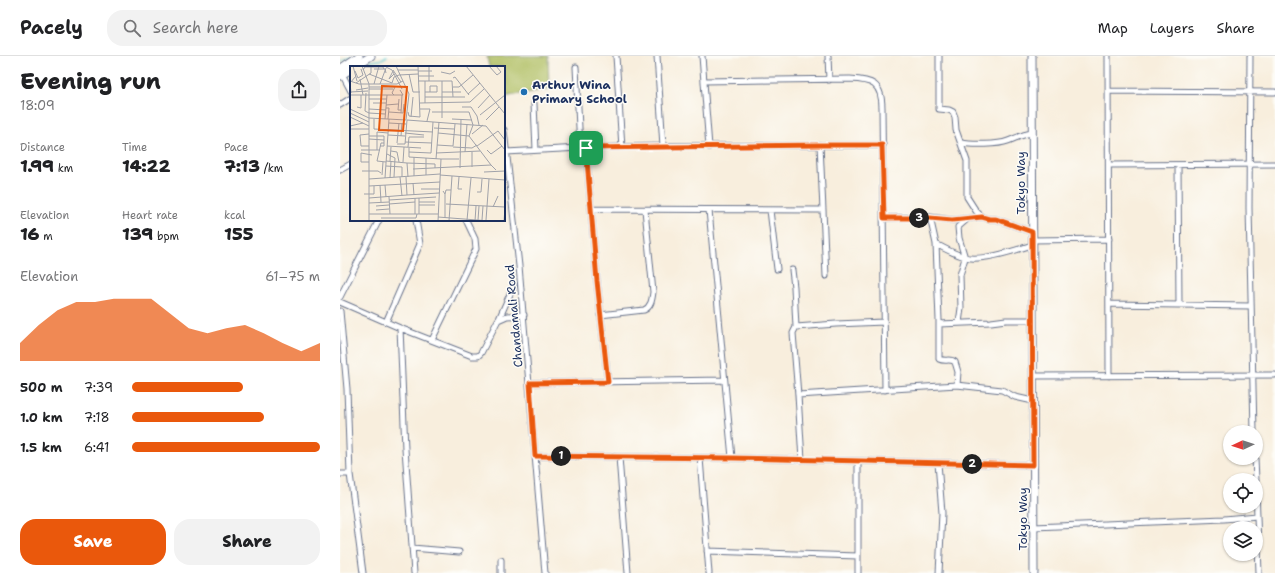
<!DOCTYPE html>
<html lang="en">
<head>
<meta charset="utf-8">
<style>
	:root { --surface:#fff; --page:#f2f2f2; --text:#202124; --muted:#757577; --line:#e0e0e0; --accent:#ea580c }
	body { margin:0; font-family:"Shantell Sans",sans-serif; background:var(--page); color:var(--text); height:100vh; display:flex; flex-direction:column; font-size:15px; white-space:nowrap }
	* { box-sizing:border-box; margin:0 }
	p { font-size:13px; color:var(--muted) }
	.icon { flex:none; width:22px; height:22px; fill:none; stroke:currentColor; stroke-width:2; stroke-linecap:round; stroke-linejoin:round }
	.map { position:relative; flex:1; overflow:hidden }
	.side { display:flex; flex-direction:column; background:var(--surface); width:340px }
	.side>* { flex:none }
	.needle { width:26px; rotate:266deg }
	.buttons { position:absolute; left:883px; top:369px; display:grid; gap:8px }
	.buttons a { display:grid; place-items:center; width:40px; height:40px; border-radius:50%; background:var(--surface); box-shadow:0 1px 3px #0004; font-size:20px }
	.pin { position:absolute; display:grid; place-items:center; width:34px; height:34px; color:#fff; margin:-17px; border-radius:8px; box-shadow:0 2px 6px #0006 }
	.km { position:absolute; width:20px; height:20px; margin:-10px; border-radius:50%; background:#222; color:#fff; font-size:11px; line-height:20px; text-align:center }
	.round { display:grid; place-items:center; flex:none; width:42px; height:42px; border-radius:16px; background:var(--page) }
	.summary { display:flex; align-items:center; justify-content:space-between; height:68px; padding:0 20px }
	h1 { font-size:22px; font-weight:800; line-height:30px }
	.metrics { display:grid; grid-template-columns:repeat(3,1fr); gap:6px; height:68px; padding:4px 20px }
	.metrics div { display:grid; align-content:center }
	.metrics b { font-size:17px; font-weight:800 }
	.metrics small { font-size:11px; font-weight:400 }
	.metrics p { font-size:11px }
	.chart { height:112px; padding:8px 20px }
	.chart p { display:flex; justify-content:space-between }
	.chart svg { width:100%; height:72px; margin-top:4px; fill:var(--accent); opacity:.7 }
	.primary-button { display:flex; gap:8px; margin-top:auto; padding:8px 20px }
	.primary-button a { flex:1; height:46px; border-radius:16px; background:var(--accent); color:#fff; font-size:16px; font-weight:800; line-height:46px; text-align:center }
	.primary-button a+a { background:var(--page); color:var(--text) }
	ul { padding:0 20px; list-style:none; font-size:13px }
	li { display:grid; grid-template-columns:64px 48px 1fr; align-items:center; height:30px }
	li i { height:10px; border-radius:5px; background:var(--accent) }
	header { display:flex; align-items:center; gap:24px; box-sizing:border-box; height:56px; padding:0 20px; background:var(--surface); border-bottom:1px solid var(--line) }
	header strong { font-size:19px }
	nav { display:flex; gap:22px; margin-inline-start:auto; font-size:14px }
	.search { width:280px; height:36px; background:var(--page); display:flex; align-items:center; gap:10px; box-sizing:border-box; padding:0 14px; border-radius:16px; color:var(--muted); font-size:15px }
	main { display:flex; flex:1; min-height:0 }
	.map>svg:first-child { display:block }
</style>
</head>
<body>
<header>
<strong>Pacely</strong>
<div class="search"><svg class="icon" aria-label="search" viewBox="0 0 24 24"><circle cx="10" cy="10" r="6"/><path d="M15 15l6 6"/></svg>Search here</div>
<nav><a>Map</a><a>Layers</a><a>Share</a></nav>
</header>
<main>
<section class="side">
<div class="summary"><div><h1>Evening run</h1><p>18:09</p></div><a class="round"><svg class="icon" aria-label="share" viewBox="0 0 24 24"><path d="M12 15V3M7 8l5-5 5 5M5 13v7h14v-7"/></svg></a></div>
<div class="metrics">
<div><p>Distance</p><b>1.99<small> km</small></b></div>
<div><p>Time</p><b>14:22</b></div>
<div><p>Pace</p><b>7:13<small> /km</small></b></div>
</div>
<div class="metrics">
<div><p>Elevation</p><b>16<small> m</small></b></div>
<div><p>Heart rate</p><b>139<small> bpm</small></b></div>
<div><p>kcal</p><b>155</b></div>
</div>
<div class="chart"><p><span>Elevation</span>61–75 m</p>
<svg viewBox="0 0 160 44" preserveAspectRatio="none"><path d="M0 44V33L10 22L20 13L30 8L40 8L50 6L60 6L70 6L80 15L90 24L100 27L110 24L120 22L130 27L140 33L150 38L160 33V44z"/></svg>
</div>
<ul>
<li><b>500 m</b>7:39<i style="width:59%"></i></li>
<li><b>1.0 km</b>7:18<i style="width:70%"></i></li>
<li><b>1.5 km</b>6:41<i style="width:100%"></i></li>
</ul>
<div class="primary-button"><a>Save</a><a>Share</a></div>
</section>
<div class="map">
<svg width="935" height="517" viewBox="0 0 935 517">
	<rect width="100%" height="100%" fill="#fdfcf7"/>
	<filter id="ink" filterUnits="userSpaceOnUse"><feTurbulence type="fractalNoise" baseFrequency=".025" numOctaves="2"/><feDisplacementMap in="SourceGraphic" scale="8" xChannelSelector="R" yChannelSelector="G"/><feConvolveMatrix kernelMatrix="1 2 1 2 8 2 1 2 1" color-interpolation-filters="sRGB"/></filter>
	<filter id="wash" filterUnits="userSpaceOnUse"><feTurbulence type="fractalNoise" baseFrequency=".012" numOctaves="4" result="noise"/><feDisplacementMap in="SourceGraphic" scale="16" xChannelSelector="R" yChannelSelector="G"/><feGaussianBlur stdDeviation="0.9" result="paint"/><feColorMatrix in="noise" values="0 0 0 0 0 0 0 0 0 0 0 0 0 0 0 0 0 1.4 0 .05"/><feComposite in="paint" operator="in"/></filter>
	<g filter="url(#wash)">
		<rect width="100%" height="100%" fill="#f8eedd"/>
		<!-- green -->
		<path fill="#afbe60" stroke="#65765f" d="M168,0H208L209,33L164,41V11H149L147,1Z"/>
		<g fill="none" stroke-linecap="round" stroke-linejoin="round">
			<!-- stream -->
			<path stroke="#5cc9d0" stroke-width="1.5" d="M0,6L10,1
				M22,11L31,5L40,4L47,0
				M7,22L11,18"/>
		</g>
	</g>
	<g filter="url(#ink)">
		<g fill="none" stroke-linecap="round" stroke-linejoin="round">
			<defs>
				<path id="minor" d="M276,0L282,91
					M317,0L323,90
					M362,0L369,91
					M488,0L489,24
					M599,0V53L609,54L613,56L615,61L616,74L627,105V141L636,155L642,161
					M768,0L769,320
					M910,0L909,152L914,376
					M236,11L240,92
					M1,16L11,35
					M364,25L510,23C532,24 542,27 542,52L545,334
					M768,35L935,36
					M194,48L196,94
					M0,49L11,42
					M164,74L179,210L205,517
					M621,87C632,89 658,89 668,85C676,82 683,78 692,77
					M246,92L257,225L268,326
					M166,96L240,92L323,90L543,89
					M769,109L935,108
					M838,109L839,249
					M0,114L11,108
					M251,153L483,154L480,89
					M369,154L392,402
					M430,154L437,213
					M483,154L486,220
					M590,161L596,188L599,264V303C605,306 610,302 615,306L618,316L617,329
					M544,162L590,161L612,164L642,161L649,163H656L692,176
					M692,184L769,183
					M596,188C605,193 615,198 625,201C639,206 677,194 692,189
					M452,214L454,231L456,271
					M0,241L39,164
					M0,246L60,272L132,300H138L141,297L158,264L167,260L184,259
					M769,248L911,250
					M0,255L7,333L10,418L23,517
					M260,259L304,254C311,251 312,244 313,236L305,154
					M159,263L174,229
					M46,266L80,188L76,164
					M619,267L621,252L620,219L625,202L619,182L618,171L626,164
					M599,268L651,266L666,264H693
					M60,272L65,393L74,517
					M92,284L136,193L135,183L126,164
					M693,320L935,319
					M190,327L384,324
					M458,339L453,277L456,271L496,268L544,266
					M195,400L392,402L693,409
					M279,401L288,517
					M360,402L369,517
					M915,402L916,424
					M462,404L458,339L617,329L662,334L675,341L693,345
					M598,407L602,457L599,517
					M0,418H10
					M916,432L919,517
					M694,471L884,463L917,460
					M72,492L119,496
					M367,495L518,500
					M161,504V517
					M518,517V406"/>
				<path id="secondary" d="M692,0L694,517
					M14,11L31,0
					M0,13L19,0
					M0,20L11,13"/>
			</defs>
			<!-- minor casing -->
			<use href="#minor" stroke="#68728a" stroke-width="7"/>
			<!-- secondary casing -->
			<use href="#secondary" stroke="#68728a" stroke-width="9"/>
			<!-- minor -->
			<use href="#minor" stroke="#fff" stroke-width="5"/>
			<!-- secondary -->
			<use href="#secondary" stroke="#fff" stroke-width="7"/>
		</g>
	</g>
	<g fill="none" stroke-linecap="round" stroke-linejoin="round" filter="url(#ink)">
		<defs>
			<path id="route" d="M480,89H542L544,162H590L612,164L642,161L649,163H656L692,176L693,409L392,402L195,400L190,327L268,326L257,225L246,92Z"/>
		</defs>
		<!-- route casing -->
		<use href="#route" stroke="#fff" stroke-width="8"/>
		<!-- route -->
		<use href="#route" stroke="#ea580c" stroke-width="5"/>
	</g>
	<!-- markers -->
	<circle fill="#1f6fb2" stroke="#fdfcf7" stroke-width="1.5" cx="184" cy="36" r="4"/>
	<g text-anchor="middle" stroke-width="3" stroke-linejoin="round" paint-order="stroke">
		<!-- poi labels -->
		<g font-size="12" font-weight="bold" fill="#1b2f5e" stroke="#fdfcf7" text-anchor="start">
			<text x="192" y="33">Arthur Wina<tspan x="192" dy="14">Primary School</tspan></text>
		</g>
		<!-- street labels -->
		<g font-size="12" fill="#1b2f5e" stroke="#fdfcf7">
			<text transform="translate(681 127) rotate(-90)" y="4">Tokyo Way</text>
			<text transform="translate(174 260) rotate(-95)" y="4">Chandamali Road</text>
			<text transform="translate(683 463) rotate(-90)" y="4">Tokyo Way</text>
		</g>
	</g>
	<!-- overview -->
	<g transform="translate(10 10)">
		<rect width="155" height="155" fill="#f8eedd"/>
		<path fill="none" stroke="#a0a2aa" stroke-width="1" d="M3,0L7,15M12,0L19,18V155M46,0L59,28L56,54M79,0V15M116,0L155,48M139,0L147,9L151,6L146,0M36,1L42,4L52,23M24,3H35L36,7M13,4L15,1H33L34,3M43,4L51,16M48,4H68M5,5L8,12L13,9L11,3M43,5L39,13L44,8M68,5H82M91,6L100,8L105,5M19,8L42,17M59,8L63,26H70M68,10H84M103,12L105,11L119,29M10,13L13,29M0,15L9,18H47L53,15M68,15H102L103,31M75,15V37M92,15V52M6,17L21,7V0M42,17L44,11L49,9L68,8M24,18L29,0M30,18L36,2M19,21H45L42,27L44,29M103,21H109L123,9M19,23H43M6,24L18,22M0,26L18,25M75,26H87V20H80V26M92,26H111M1,27L0,17L6,10M16,27L15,45L19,47M118,28L130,17M0,29H53L50,24M75,31H115M19,33H37M49,33L48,44H51M23,37H36M70,37L120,36L134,23M36,39L48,38M7,41L11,42V29M112,41H121L127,50L129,59M36,42H39L38,53M128,42L140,29M0,43L19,52L56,54M19,43L36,44M70,43H80L77,55M39,46L53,47L54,38M58,46L59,50L70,51L68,0M82,46H119L123,59L119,70M0,47L19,56M19,47L35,48M51,47L52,29M130,49L155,29M0,51L19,60M61,51L63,31M24,53V63L83,66M35,53L37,29M102,53L122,54M136,54L149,41M39,57L56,58M0,60L13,57M84,62L104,63M0,63H19M55,67L74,69M88,67L119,70M19,68L10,69L11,80H19M122,68L133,59M38,69L55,70M19,70H34V80H30M51,70L52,57M119,70L141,99M19,73L34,74M55,76L82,77M34,77H31L27,95L36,96M47,77L49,57M47,78H55L57,54L136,60L155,84M87,79L103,80L105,58M37,80L71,82M127,80L148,65L155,74M58,81L59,71H74M103,81L122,82L127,79M59,82V91L91,93L88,155M11,84H30M27,84V66L38,67M137,84L141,88L152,80M41,85L47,86L49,96M59,86L81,87L83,56M115,86L117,58M122,86V101M86,87L130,85M37,88L45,92L44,111M76,92V109M86,93L89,56M91,93H109M36,95L57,97L58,111M40,95L41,81M19,96H11V87L22,89M53,96L54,81M57,97L85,98V102M36,100L52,101V111M110,102L111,53M63,103L141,99L146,104M12,105H28L31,107M134,106L155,105M32,109L33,96M90,109L155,114M64,110V91M50,111L52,130M109,111L108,123H112M35,112L39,53M40,112L41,95M19,113L90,108M63,117L64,129M30,119L31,136M35,119L36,131M19,120L90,116M71,123H89M93,125L95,128L96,124H101M127,126H131L132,113M14,128H24V120M57,129L89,127M39,131L40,148M19,132L57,129L56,111M65,132V148M69,132V148M39,134L86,131M69,136H85M19,137L39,136M39,138L65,136M96,138L155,141M69,139H85M26,140L39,139M143,141L148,130M26,144L39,143M19,148H88M88,151L140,155M31,152H66L67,148M95,152V128M117,154L121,112M128,154L129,140M132,154L133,140M136,154L139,113M99,155L102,110M125,155L126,140M154,155L155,142"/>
		<path fill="#e8590c" fill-opacity="0.15" stroke="#e8590c" stroke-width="2" d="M32,20L57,21L53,65L29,64Z"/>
		<rect width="155" height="155" fill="none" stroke="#1b2f5e" stroke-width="2"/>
	</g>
</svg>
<div class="buttons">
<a><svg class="needle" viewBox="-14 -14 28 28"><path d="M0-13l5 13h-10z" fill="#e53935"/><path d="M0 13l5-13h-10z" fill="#757577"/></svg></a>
<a><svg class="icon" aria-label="locate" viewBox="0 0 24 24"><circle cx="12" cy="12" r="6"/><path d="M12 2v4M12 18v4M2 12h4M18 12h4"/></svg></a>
<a><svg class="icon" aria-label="layers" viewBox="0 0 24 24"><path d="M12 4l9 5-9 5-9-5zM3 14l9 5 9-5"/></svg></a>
</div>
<div class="pin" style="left:246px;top:92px;background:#1e9e55"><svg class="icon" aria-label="arrive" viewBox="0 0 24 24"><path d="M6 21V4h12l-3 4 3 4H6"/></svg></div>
<b class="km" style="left:221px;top:400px">1</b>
<b class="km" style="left:632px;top:408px">2</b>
<b class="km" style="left:579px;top:162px">3</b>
</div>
</main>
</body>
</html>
